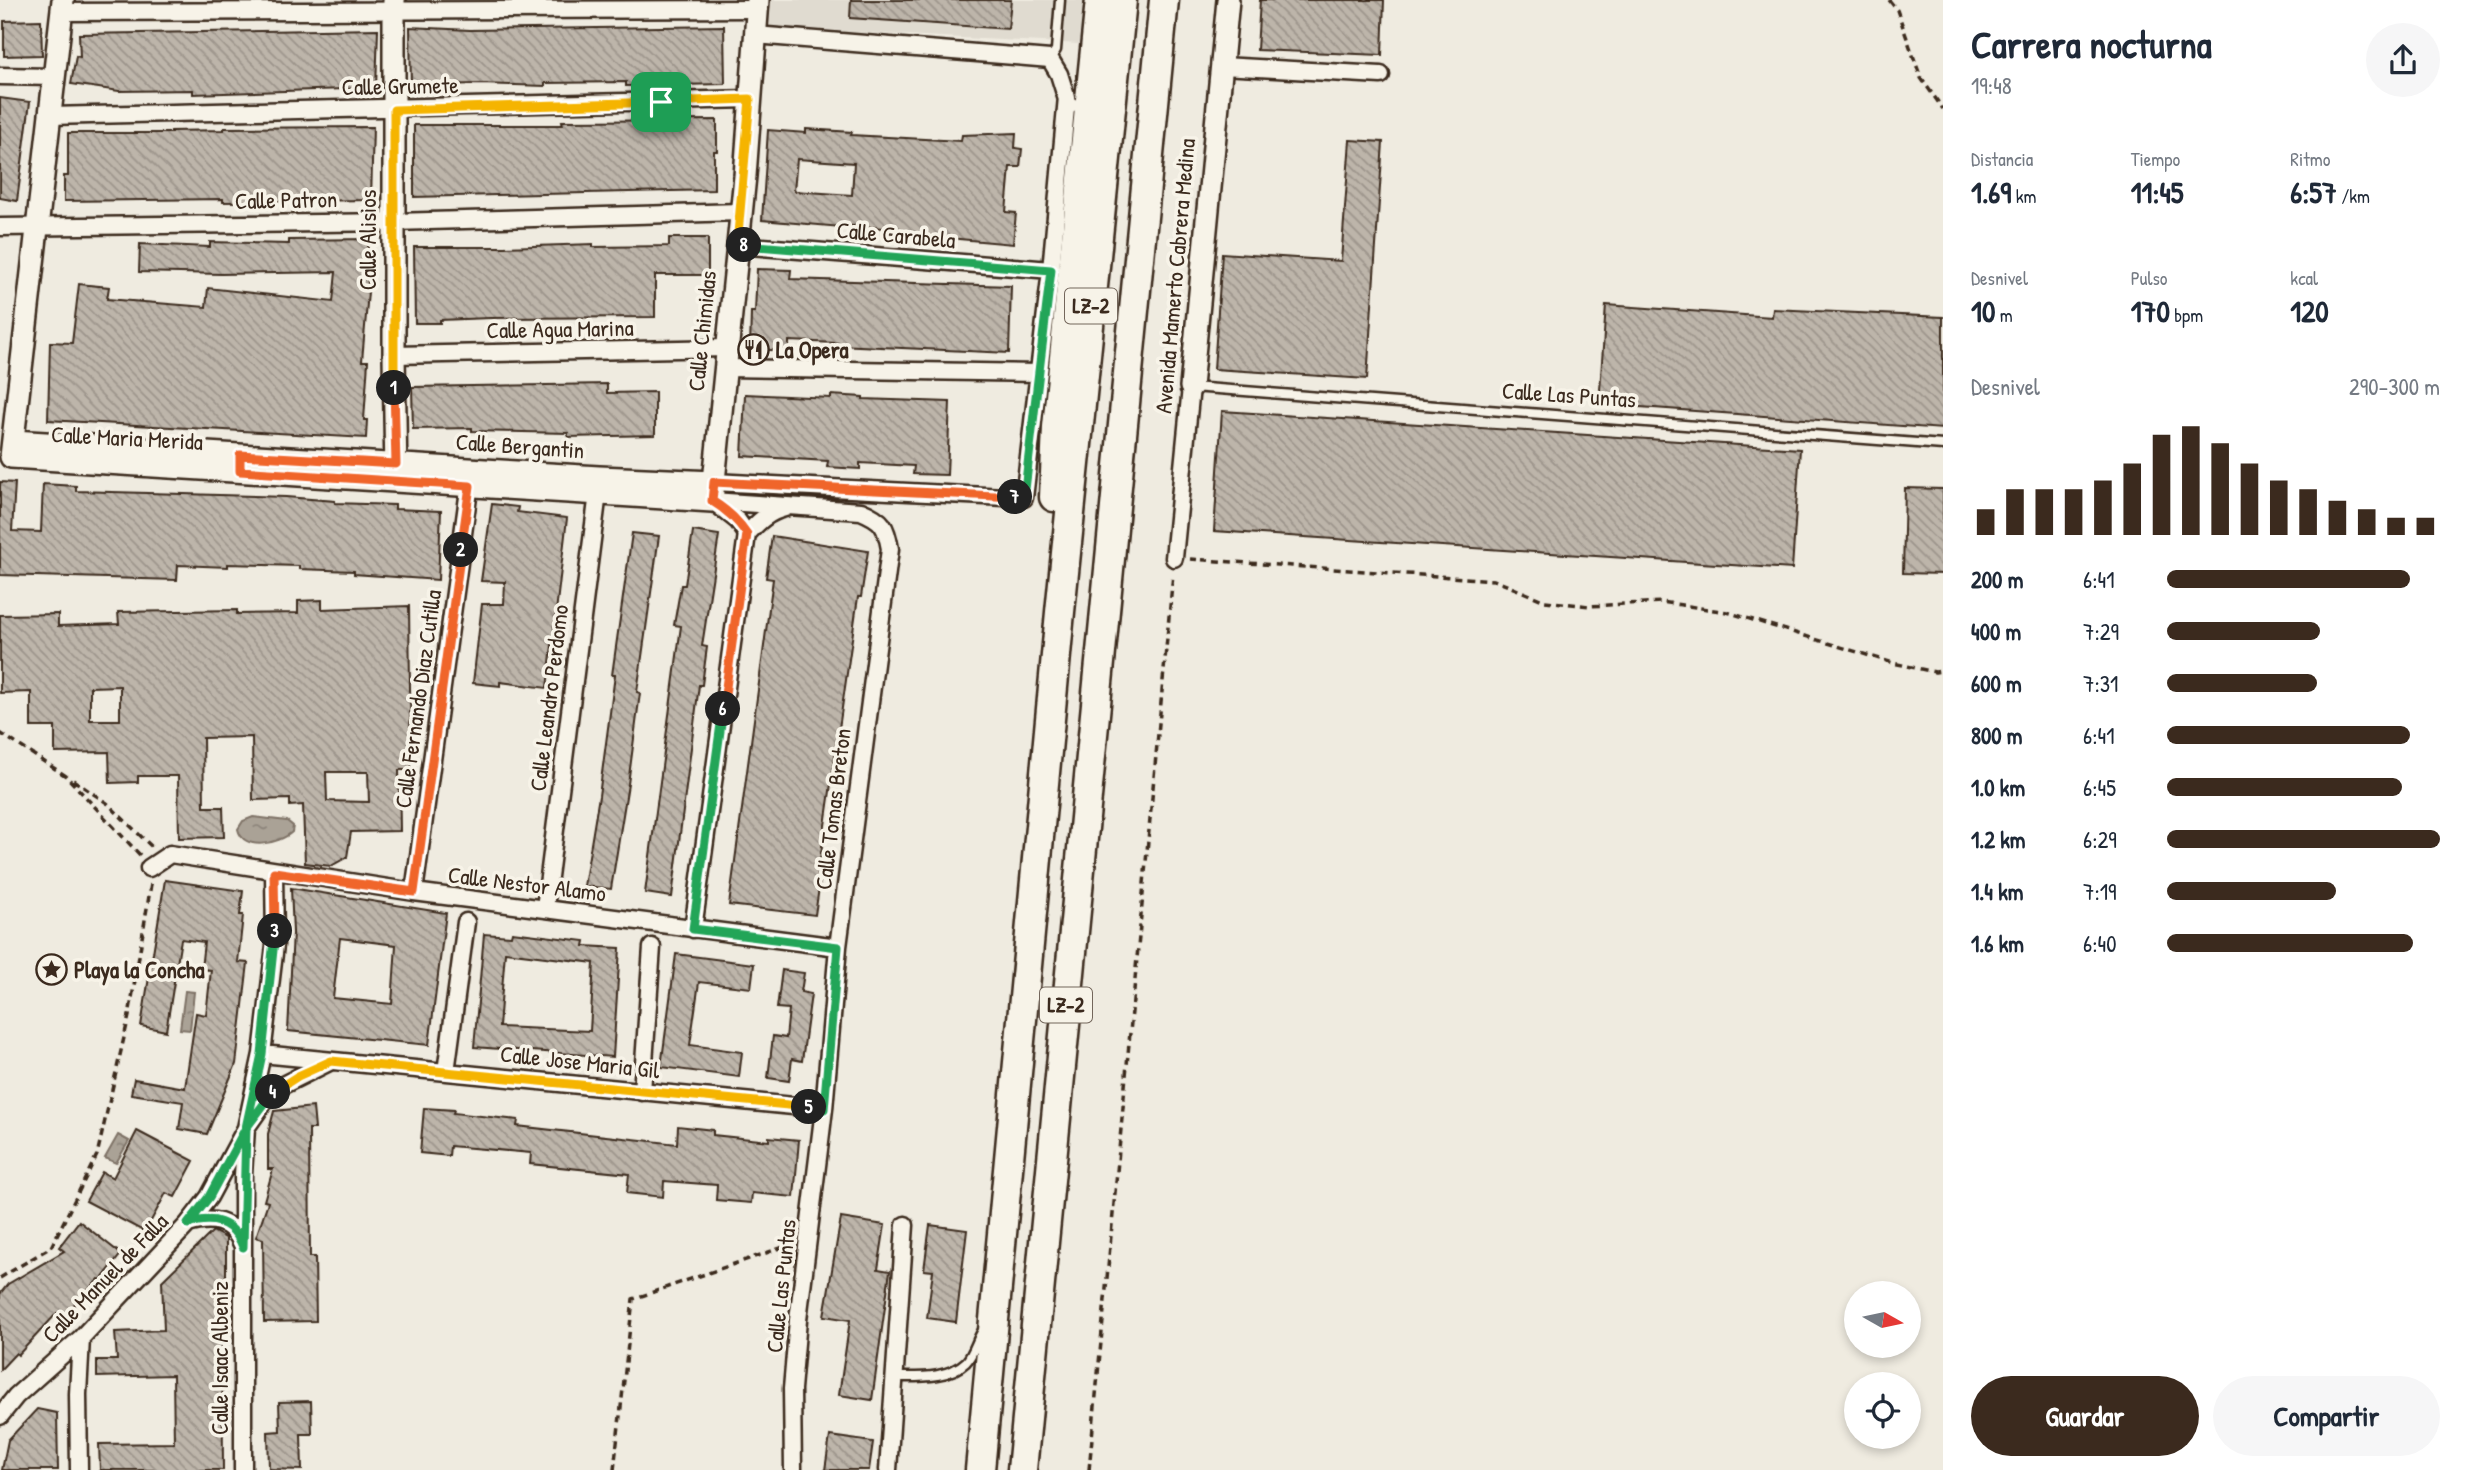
<!DOCTYPE html>
<html lang="es">
<head>
<meta charset="utf-8">
<style>
	:root { --surface:#fff; --page:#f6f6f7; --text:#1f2937; --muted:#747a83; --accent:#3b2a1e }
	body { margin:0; font-family:"Patrick Hand",sans-serif; background:var(--page); color:var(--text); height:100vh; display:flex; flex-direction:column; font-size:26px; white-space:nowrap }
	* { box-sizing:border-box; margin:0 }
	p { font-size:23px; color:var(--muted) }
	.icon { flex:none; width:38px; height:38px; fill:none; stroke:currentColor; stroke-width:2; stroke-linecap:round; stroke-linejoin:round }
	.map { position:relative; flex:1; overflow:hidden }
	.drawer { display:flex; flex-direction:column; background:var(--surface); width:525px }
	.drawer>* { flex:none }
	.needle { width:46px; rotate:99deg }
	.tools { position:absolute; left:1844px; top:1281px; display:grid; gap:14px }
	.tools a { display:grid; place-items:center; width:77px; height:77px; border-radius:50%; background:var(--surface); box-shadow:0 4px 10px #0003; font-size:35px }
	.pin { position:absolute; display:grid; place-items:center; width:60px; height:60px; color:#fff; margin:-30px; border-radius:14px; box-shadow:0 4px 10px #0006 }
	.km { position:absolute; width:35px; height:35px; margin:-18px; border-radius:50%; background:#222; color:#fff; font-size:19px; line-height:35px; text-align:center }
	.round { display:grid; place-items:center; flex:none; width:74px; height:74px; border-radius:37px; background:var(--page) }
	.head { display:flex; align-items:center; justify-content:space-between; height:119px; padding:0 28px }
	h1 { font-size:38px; font-weight:700; line-height:52px }
	.figures { display:grid; grid-template-columns:repeat(3,1fr); gap:10px; height:119px; padding:7px 28px }
	.figures div { display:grid; align-content:center }
	.figures b { font-size:30px; font-weight:700 }
	.figures small { font-size:19px; font-weight:400 }
	.figures p { font-size:19px }
	.chart { height:196px; padding:14px 28px }
	.chart p { display:flex; justify-content:space-between }
	.chart svg { width:100%; height:126px; margin-top:7px; stroke:var(--accent); stroke-width:6 }
	.button { display:flex; gap:14px; margin-top:auto; padding:14px 28px }
	.button a { flex:1; height:80px; border-radius:42px; background:var(--accent); color:#fff; font-size:28px; font-weight:700; line-height:80px; text-align:center }
	.button a+a { background:var(--page); color:var(--text) }
	ul { padding:0 28px; list-style:none; font-size:23px }
	li { display:grid; grid-template-columns:112px 84px 1fr; align-items:center; height:52px }
	li i { height:18px; border-radius:9px; background:var(--accent) }
	main { display:flex; flex:1; min-height:0 }
	.map>svg:first-child { display:block }
</style>
</head>
<body>
<main>
<div class="map">
<svg width="1943" height="1470" viewBox="0 0 1943 1470">
	<defs>
		<pattern id="water-ripples" width="26" height="14" patternUnits="userSpaceOnUse" patternTransform="scale(1.75)"><rect width="26" height="14" fill="#aaa296"/><path d="M2 4q2-2 4 0t4 0M15 11q2-2 4 0t4 0" fill="none" stroke="#8c847a"/></pattern>
		<pattern id="building-back-hatch" width="6" height="6" patternUnits="userSpaceOnUse" patternTransform="scale(1.75)"><rect width="6" height="6" fill="#bdb5aa"/><path d="M-1 5l2 2M0 0l6 6M5-1l2 2" fill="none" stroke="#9b938a"/></pattern>
	</defs>
	<rect width="100%" height="100%" fill="#efebe0"/>
	<filter id="ink" filterUnits="userSpaceOnUse"><feTurbulence type="fractalNoise" baseFrequency=".0143" numOctaves="2"/><feDisplacementMap in="SourceGraphic" scale="14" xChannelSelector="R" yChannelSelector="G"/><feConvolveMatrix kernelMatrix="1 2 1 2 8 2 1 2 1" color-interpolation-filters="sRGB"/></filter>
	<g filter="url(#ink)">
		<!-- built -->
		<path fill="#e0dbd0" d="M770,0H1083L1080,44L768,28Z"/>
		<!-- water -->
		<path fill="url(#water-ripples)" stroke="#7e7266" stroke-width="2" d="M253,817L287,821L293,826L292,832C279,844 243,852 238,829L243,821Z
			M185,991L194,992L190,1030L180,1029Z
			M118,1135L129,1141L116,1163L105,1158Z"/>
		<!-- building -->
		<path fill="url(#building-back-hatch)" stroke="#3b2a1e" stroke-width="2" fill-rule="evenodd" d="M851,0H1011L1008,29L850,18Z
			M1260,0H1384L1382,55L1257,50Z
			M41,20L42,55L4,56V21Z
			M724,26L725,84L626,86V82L545,83V86L480,84L435,85V88H411L410,27L470,30Z
			M378,29L376,88L193,94V90L119,91L71,84L76,56L80,57L79,34Z
			M0,98L30,102L17,201L0,198Z
			M717,120V151H714V190L414,197V125H563L562,121Z
			M373,127L371,200L223,202V199L64,201V176H68V133H171V131L224,130V128Z
			M806,129L852,132L851,135L961,141L962,135L1016,133L1015,148L1022,149L1020,167H1010L1006,212L1016,213L1013,244L883,232V228L841,225V227L762,220L768,130L806,133ZM797,159L854,163L852,195L794,191Z
			M1350,140L1383,142L1367,379L1214,369L1222,253L1341,261Z
			M669,238H708V275H655V317L490,318L440,320V323H415L414,247H504L593,244V247L669,246Z
			M368,239V292L362,361H368L364,420H367L366,438L48,420L50,342L72,343L79,284L109,287L107,299L206,307L208,288L333,302L336,272L221,274L139,272L140,244L210,247V242L289,244V240Z
			M757,269L791,270L790,279L1011,286L1009,353L838,345V343L789,341V351L750,349L751,312H755Z
			M1606,305L1772,317L1773,309L1943,317V429L1599,404Z
			M607,384V393L655,392V435L568,437V433L472,431V428L413,429L412,387Z
			M745,394L831,398V395L863,397V399L950,402L947,475L913,474L914,466L860,463V469L827,467L828,461L742,456Z
			M1222,411L1800,449L1792,569L1214,531Z
			M0,482L15,483L12,531L41,532L43,484L76,486V491L286,497L335,501V503L395,505V509L441,511L438,580L354,574V571L299,569V566L228,564V567L178,565L177,580L0,575Z
			M1905,488L1943,489V574L1903,573Z
			M492,504L518,507L517,512L567,518L547,688L500,682V686L473,683L482,604H504L505,582L481,581Z
			M693,531L719,535L702,646L707,647L702,685H699L672,897L645,893L681,626L674,625L681,585H685Z
			M632,533L659,536L637,692L640,693L628,784L611,889L584,886L599,796L615,675H612Z
			M772,536L868,551L861,597H858L818,874H821L815,915L729,905L773,579L766,578Z
			M322,600V609L409,606L411,770H399L400,831L351,832L347,857L331,866L305,863L303,805L290,806V799L253,800L252,737L203,738L204,807H223L224,837L179,838L178,776H138V782L110,783L109,752L55,753V727H31V692L0,693V615L58,614V626L119,624L118,612L237,610V614L298,613V601ZM120,686V720H90V687ZM326,772H368L369,802L327,801Z
			M165,880L243,891L240,915H243L238,962L248,963L236,1064L207,1134L179,1129L183,1102L131,1094L134,1079L185,1088L196,1013L206,1015L211,970L201,969L204,942L181,939L166,1031L141,1026Z
			M291,888L446,913L429,1045L288,1031L293,932ZM340,938L396,945L392,1004L333,998Z
			M512,932L585,941L584,946L620,948L613,1057L474,1047L484,934L511,936ZM505,952L594,963L590,1031L499,1027Z
			M676,954L754,964L751,988L699,982L690,1045L742,1052L739,1077L661,1067Z
			M782,970L804,973L801,992L811,994L802,1061L792,1059L789,1081L768,1078L773,1036L786,1038L789,1009L777,1008Z
			M313,1107L315,1129H309L310,1257H315L316,1321L264,1322L263,1239L256,1237L268,1202L264,1201L273,1169H268V1134L274,1111Z
			M424,1108L454,1110L453,1113L518,1120L517,1126L677,1144L678,1126L713,1130V1135L769,1141V1137L799,1140L794,1197L752,1193L751,1203L716,1200L717,1185L664,1181L663,1197L627,1193L629,1174L530,1164L531,1153L450,1146L449,1156L420,1153Z
			M137,1131L194,1161L175,1197L166,1193L145,1232L86,1201L102,1172L113,1178Z
			M841,1218L885,1225L878,1269L890,1271L872,1400L839,1395L850,1320L824,1316Z
			M79,1221L121,1254L101,1280L99,1279L61,1318L57,1313L18,1355L16,1353L0,1370V1294L8,1284L64,1251L59,1247Z
			M930,1225L967,1230L956,1322L927,1318L933,1271L924,1270Z
			M213,1231L226,1238V1314H222L223,1470H100L99,1444L174,1443L173,1375L97,1377V1360H117L115,1332L164,1330L162,1281Z
			M311,1401L312,1434H301L302,1470L269,1469L268,1432L280,1431L279,1402Z
			M37,1409L57,1413L58,1470H2L8,1440Z
			M830,1436L873,1442L869,1470H825Z"/>
		<g fill="none" stroke-linecap="round" stroke-linejoin="round">
			<defs>
				<path id="lane" d="M1050,59L1056,50L1060,0
					M1192,387L1943,445
					M896,1377C919,1377 948,1379 966,1362C973,1355 977,1340 982,1332"/>
				<path id="street" d="M61,12L758,9
					M755,35L1050,59L1059,74L1069,106
					M1222,66L1381,75
					M0,76L54,77
					M50,116L750,99
					M0,227L394,222L740,212
					M737,245L1051,270
					M394,355L727,348
					M725,368L1039,373
					M714,482L1024,498L1051,270L1067,97
					M712,501L861,511C883,520 886,526 890,549L838,947L824,1109L798,1320L792,1389L793,1470
					M714,502L738,521L747,534
					M747,534C758,522 768,512 785,508
					M1174,558L1191,387
					M149,868L170,854L414,892L838,947
					M414,892L471,475
					M545,908L598,493
					M693,929L747,534
					M262,1054L824,1109
					M446,1072L466,922
					M642,1092L652,947
					M188,1224C211,1217 232,1219 242,1244
					M0,1416L16,1396L81,1338L188,1224L209,1197L246,1128L265,1101L277,1088L329,1062
					M79,1470L78,1394L81,1338
					M243,1470V1175L246,1128L262,1054L275,945L274,872
					M888,1470L905,1225"/>
				<path id="secondary" d="M63,0L11,457L712,501L745,176L758,0
					M394,0V355L396,477
					M1191,387L1228,0
					M13,441L599,477L714,482"/>
				<path id="highway" d="M1054,497L1057,427L1100,0
					M980,1470L1060,612L1122,0
					M1022,1470L1164,0"/>
			</defs>
			<!-- lane casing -->
			<use href="#lane" stroke="#3b2a1e" stroke-width="13"/>
			<!-- street casing -->
			<use href="#street" stroke="#3b2a1e" stroke-width="21"/>
			<!-- secondary casing -->
			<use href="#secondary" stroke="#3b2a1e" stroke-width="26"/>
			<!-- highway casing -->
			<use href="#highway" stroke="#3b2a1e" stroke-width="33"/>
			<!-- path -->
			<path stroke="#3b2a1e" stroke-width="3.5" stroke-dasharray="7 5" stroke-linecap="butt" d="M1889,0L1897,10L1921,78L1943,109
				M1190,559L1494,580L1545,601L1589,606L1662,602L1727,612L1893,663L1935,672L1943,671
				M0,733L66,776L140,855
				M73,780L107,803L152,847
				M0,1278L51,1247L97,1155L129,1016L151,884
				M614,1470L633,1299L792,1244
				M1089,1470L1173,574"/>
			<!-- lane -->
			<use href="#lane" stroke="#f7f3e8" stroke-width="8"/>
			<!-- street -->
			<use href="#street" stroke="#f7f3e8" stroke-width="16"/>
			<!-- secondary -->
			<use href="#secondary" stroke="#f7f3e8" stroke-width="21"/>
			<!-- highway -->
			<use href="#highway" stroke="#f7f3e8" stroke-width="28"/>
		</g>
	</g>
	<g fill="none" stroke-linecap="round" stroke-linejoin="round" filter="url(#ink)">
		<defs>
			<path id="split-1" d="M394,388V110L661,102"/>
			<path id="split-2" d="M394,388L396,464L240,455V471L470,486L461,550"/>
			<path id="split-3" d="M275,931L274,872L414,892L461,550"/>
			<path id="split-4" d="M273,1092L246,1128L209,1197L188,1224C212,1216 233,1220 243,1247L246,1128L262,1054L275,931"/>
			<path id="split-5" d="M273,1092L298,1076L331,1061L809,1107"/>
			<path id="split-6" d="M723,709L693,929L838,947L824,1109L809,1107"/>
			<path id="split-7" d="M723,709L747,534C737,519 727,510 712,501L714,482L1015,497"/>
			<path id="split-8" d="M744,245L1051,270L1024,498L1015,497"/>
			<path id="split-9" d="M661,102L750,99L737,245H744"/>
		</defs>
		<!-- split-1 casing -->
		<use href="#split-1" stroke="#fff" stroke-width="14"/>
		<!-- split-2 casing -->
		<use href="#split-2" stroke="#fff" stroke-width="14"/>
		<!-- split-3 casing -->
		<use href="#split-3" stroke="#fff" stroke-width="14"/>
		<!-- split-4 casing -->
		<use href="#split-4" stroke="#fff" stroke-width="14"/>
		<!-- split-5 casing -->
		<use href="#split-5" stroke="#fff" stroke-width="14"/>
		<!-- split-6 casing -->
		<use href="#split-6" stroke="#fff" stroke-width="14"/>
		<!-- split-7 casing -->
		<use href="#split-7" stroke="#fff" stroke-width="14"/>
		<!-- split-8 casing -->
		<use href="#split-8" stroke="#fff" stroke-width="14"/>
		<!-- split-9 casing -->
		<use href="#split-9" stroke="#fff" stroke-width="14"/>
		<!-- split-1 -->
		<use href="#split-1" stroke="#f5b400" stroke-width="9"/>
		<!-- split-2 -->
		<use href="#split-2" stroke="#f0652b" stroke-width="9"/>
		<!-- split-3 -->
		<use href="#split-3" stroke="#f0652b" stroke-width="9"/>
		<!-- split-4 -->
		<use href="#split-4" stroke="#22a559" stroke-width="9"/>
		<!-- split-5 -->
		<use href="#split-5" stroke="#f5b400" stroke-width="9"/>
		<!-- split-6 -->
		<use href="#split-6" stroke="#22a559" stroke-width="9"/>
		<!-- split-7 -->
		<use href="#split-7" stroke="#f0652b" stroke-width="9"/>
		<!-- split-8 -->
		<use href="#split-8" stroke="#22a559" stroke-width="9"/>
		<!-- split-9 -->
		<use href="#split-9" stroke="#f5b400" stroke-width="9"/>
	</g>
	<!-- icons -->
	<defs>
		<symbol id="restaurant-ring" viewBox="-11 -11 22 22"><circle r="9.5" fill="#f7f3e8" stroke="#3b2a1e" stroke-width="1.5"/><path d="M-5-6h1v4h1v-4h1v4h1v-4h1v5L-1.5 .5V6h-2V.5L-5-1ZM5-6V6H3V1.5H1.5Q1.5-4 5-6Z" fill="#3b2a1e"/></symbol>
		<symbol id="sight-ring" viewBox="-11 -11 22 22"><circle r="9.5" fill="#f7f3e8" stroke="#3b2a1e" stroke-width="1.5"/><path d="M0-6L1.8-2.2L6-1.7L2.9 1.2L3.7 5.4L0 3.3L-3.7 5.4L-2.9 1.2L-6-1.7L-1.8-2.2Z" fill="#3b2a1e"/></symbol>
	</defs>
	<g fill-rule="evenodd">
		<use href="#restaurant-ring" x="736" y="332" width="35" height="35"/>
		<use href="#sight-ring" x="34" y="952" width="35" height="35"/>
	</g>
	<g text-anchor="middle" stroke-width="7" stroke-linejoin="round" paint-order="stroke">
		<!-- shield labels -->
		<g fill="#f7f3e8" stroke="#73665b" stroke-width="2">
			<rect x="1065" y="288.5" width="52" height="35" rx="5"/>
			<rect x="1040" y="987.5" width="52" height="35" rx="5"/>
		</g>
		<g font-size="21" font-weight="bold" fill="#3b2a1e">
			<text x="1091" y="313">LZ-2</text>
			<text x="1066" y="1012">LZ-2</text>
		</g>
		<!-- street labels -->
		<g font-size="23" fill="#3b2a1e" stroke="#f7f3e8">
			<text transform="translate(400 86) rotate(-1)" y="8">Calle Grumete</text>
			<text transform="translate(286 200) rotate(-1)" y="8">Calle Patron</text>
			<text transform="translate(896 235) rotate(5)" y="8">Calle Carabela</text>
			<text transform="translate(368 240) rotate(-90)" y="8">Calle Alisios</text>
			<text transform="translate(1175 276) rotate(-85)" y="8">Avenida Mamerto Cabrera Medina</text>
			<text transform="translate(560 329) rotate(-1)" y="8">Calle Agua Marina</text>
			<text transform="translate(702 331) rotate(-84)" y="8">Calle Chimidas</text>
			<text transform="translate(1569 395) rotate(4)" y="8">Calle Las Puntas</text>
			<text transform="translate(127 438) rotate(3)" y="8">Calle Maria Merida</text>
			<text transform="translate(520 446) rotate(4)" y="8">Calle Bergantin</text>
			<text transform="translate(549 698) rotate(-83)" y="8">Calle Leandro Perdomo</text>
			<text transform="translate(418 699) rotate(-82)" y="8">Calle Fernando Diaz Cutilla</text>
			<text transform="translate(833 809) rotate(-83)" y="8">Calle Tomas Breton</text>
			<text transform="translate(527 884) rotate(7)" y="8">Calle Nestor Alamo</text>
			<text transform="translate(580 1062) rotate(6)" y="8">Calle Jose Maria Gil</text>
			<text transform="translate(105 1278) rotate(-46)" y="8">Calle Manuel de Falla</text>
			<text transform="translate(781 1286) rotate(-84)" y="8">Calle Las Puntas</text>
			<text transform="translate(220 1358) rotate(-90)" y="8">Calle Isaac Albeniz</text>
		</g>
		<!-- poi labels -->
		<g font-size="23" font-weight="bold" fill="#3b2a1e" stroke="#f7f3e8" text-anchor="start">
			<text x="776" y="358">La Opera</text>
			<text x="74" y="978">Playa la Concha</text>
		</g>
	</g>
</svg>
<div class="tools">
<a><svg class="needle" viewBox="-14 -14 28 28"><path d="M0-13l5 13h-10z" fill="#e53935"/><path d="M0 13l5-13h-10z" fill="#747a83"/></svg></a>
<a><svg class="icon" aria-label="locate" viewBox="0 0 24 24"><circle cx="12" cy="12" r="6"/><path d="M12 2v4M12 18v4M2 12h4M18 12h4"/></svg></a>
</div>
<div class="pin" style="left:661px;top:102px;background:#1e9e55"><svg class="icon" aria-label="arrive" viewBox="0 0 24 24"><path d="M6 21V4h12l-3 4 3 4H6"/></svg></div>
<b class="km" style="left:394px;top:388px">1</b>
<b class="km" style="left:461px;top:550px">2</b>
<b class="km" style="left:275px;top:931px">3</b>
<b class="km" style="left:273px;top:1092px">4</b>
<b class="km" style="left:809px;top:1107px">5</b>
<b class="km" style="left:723px;top:709px">6</b>
<b class="km" style="left:1015px;top:497px">7</b>
<b class="km" style="left:744px;top:245px">8</b>
</div>
<section class="drawer">
<div class="head"><div><h1>Carrera nocturna</h1><p>19:48</p></div><a class="round"><svg class="icon" aria-label="share" viewBox="0 0 24 24"><path d="M12 15V3M7 8l5-5 5 5M5 13v7h14v-7"/></svg></a></div>
<div class="figures">
<div><p>Distancia</p><b>1.69<small> km</small></b></div>
<div><p>Tiempo</p><b>11:45</b></div>
<div><p>Ritmo</p><b>6:57<small> /km</small></b></div>
</div>
<div class="figures">
<div><p>Desnivel</p><b>10<small> m</small></b></div>
<div><p>Pulso</p><b>170<small> bpm</small></b></div>
<div><p>kcal</p><b>120</b></div>
</div>
<div class="chart"><p><span>Desnivel</span>290–300 m</p>
<svg viewBox="0 0 160 44" preserveAspectRatio="none"><path d="M5 44V35M15 44V28M25 44V28M35 44V28M45 44V25M55 44V19M65 44V9M75 44V6M85 44V12M95 44V19M105 44V25M115 44V28M125 44V32M135 44V35M145 44V38M155 44V38"/></svg>
</div>
<ul>
<li><b>200 m</b>6:41<i style="width:89%"></i></li>
<li><b>400 m</b>7:29<i style="width:56%"></i></li>
<li><b>600 m</b>7:31<i style="width:55%"></i></li>
<li><b>800 m</b>6:41<i style="width:89%"></i></li>
<li><b>1.0 km</b>6:45<i style="width:86%"></i></li>
<li><b>1.2 km</b>6:29<i style="width:100%"></i></li>
<li><b>1.4 km</b>7:19<i style="width:62%"></i></li>
<li><b>1.6 km</b>6:40<i style="width:90%"></i></li>
</ul>
<div class="button"><a>Guardar</a><a>Compartir</a></div>
</section>
</main>
</body>
</html>
